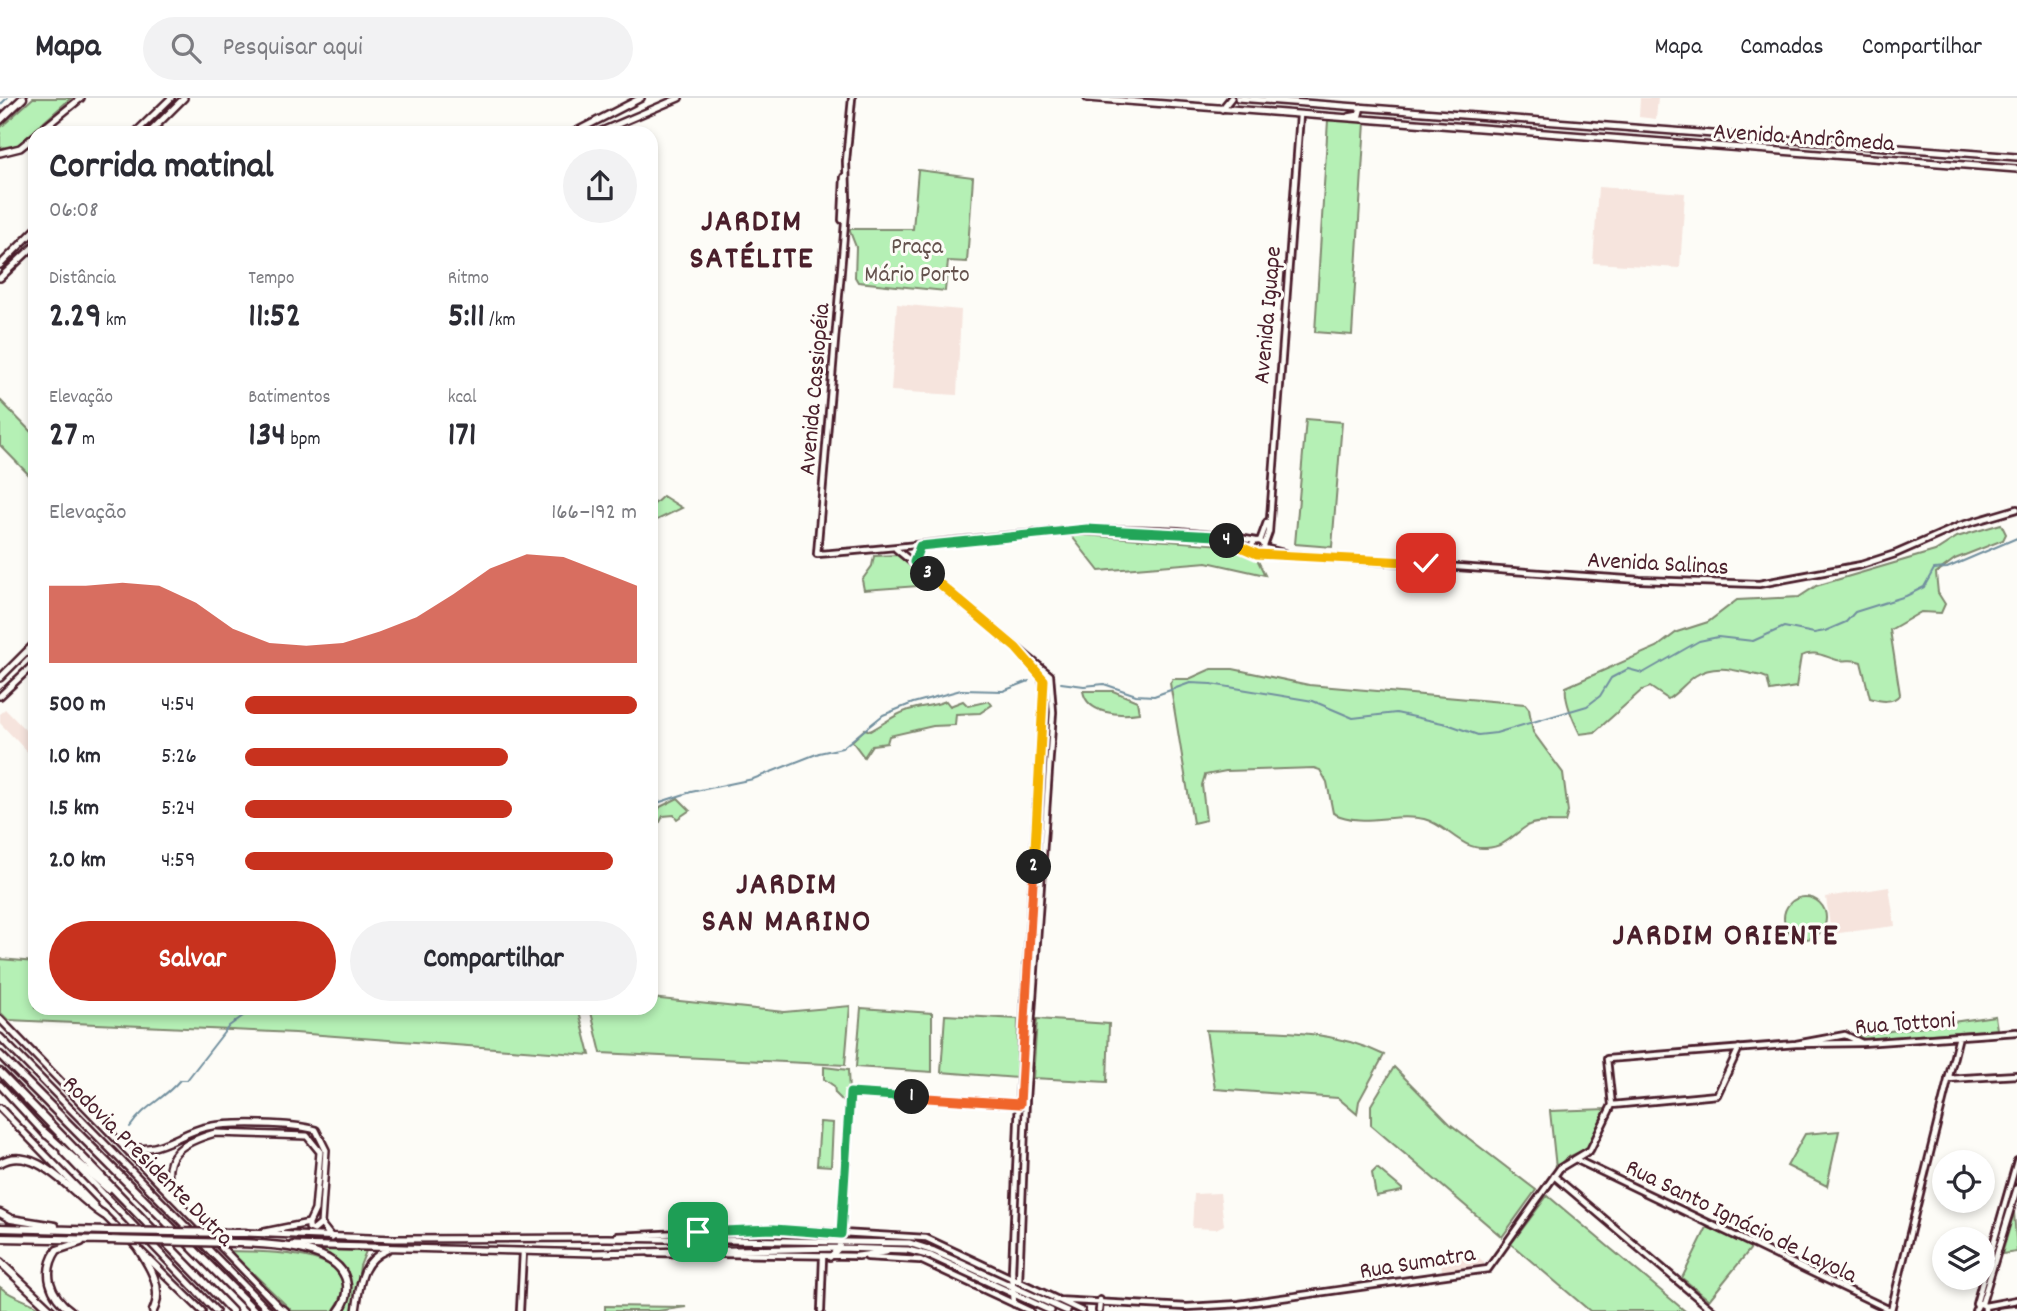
<!DOCTYPE html>
<html lang="pt">
<head>
<meta charset="utf-8">
<style>
	:root { --surface:#fff; --page:#f2f2f3; --text:#2b2b33; --muted:#7c7c81; --line:#e1e1e2; --accent:#c8321e }
	body { margin:0; font-family:Dekko,sans-serif; background:var(--page); color:var(--text); height:100vh; display:flex; flex-direction:column; font-size:26px; white-space:nowrap }
	* { box-sizing:border-box; margin:0 }
	p { font-size:23px; color:var(--muted) }
	.icon { flex:none; width:38px; height:38px; fill:none; stroke:currentColor; stroke-width:2; stroke-linecap:round; stroke-linejoin:round }
	.map { position:relative; flex:1; overflow:hidden }
	.drawer { position:absolute; left:28px; top:28px; width:630px; height:889px; display:flex; flex-direction:column; background:var(--surface); border-radius:21px; box-shadow:0 4px 10px #0003 }
	.drawer>* { flex:none }
	.buttons { position:absolute; left:1932px; top:1052px; display:grid; gap:14px }
	.buttons a { display:grid; place-items:center; width:63px; height:63px; border-radius:50%; background:var(--surface); box-shadow:0 4px 10px #0003; font-size:35px }
	.pin { position:absolute; display:grid; place-items:center; width:60px; height:60px; color:#fff; margin:-30px; border-radius:14px; box-shadow:0 4px 10px #0006 }
	.km { position:absolute; width:35px; height:35px; margin:-18px; border-radius:50%; background:#222; color:#fff; font-size:19px; line-height:35px; text-align:center }
	.round { display:grid; place-items:center; flex:none; width:74px; height:74px; border-radius:37px; background:var(--page) }
	.summary { display:flex; align-items:center; justify-content:space-between; height:119px; padding:0 21px }
	h1 { font-size:38px; font-weight:800; line-height:52px }
	.stats { display:grid; grid-template-columns:repeat(3,1fr); gap:10px; height:119px; padding:7px 21px }
	.stats div { display:grid; align-content:center }
	.stats b { font-size:35px; font-weight:800 }
	.stats small { font-size:19px; font-weight:400 }
	.stats p { font-size:19px }
	.chart { height:196px; padding:14px 21px }
	.chart p { display:flex; justify-content:space-between }
	.chart svg { width:100%; height:126px; margin-top:7px; fill:var(--accent); opacity:.7 }
	.action { display:flex; gap:14px; margin-top:auto; padding:14px 21px }
	.action a { flex:1; height:80px; border-radius:42px; background:var(--accent); color:#fff; font-size:28px; font-weight:800; line-height:80px; text-align:center }
	.action a+a { background:var(--page); color:var(--text) }
	ul { padding:0 21px; list-style:none; font-size:23px }
	li { display:grid; grid-template-columns:112px 84px 1fr; align-items:center; height:52px }
	li i { height:18px; border-radius:9px; background:var(--accent) }
	header { display:flex; align-items:center; gap:42px; box-sizing:border-box; height:98px; padding:0 35px; background:var(--surface); border-bottom:2px solid var(--line) }
	header strong { font-size:33px }
	nav { display:flex; gap:38px; margin-inline-start:auto; font-size:24px }
	.search { width:490px; height:63px; background:var(--page); display:flex; align-items:center; gap:18px; box-sizing:border-box; padding:0 24px; border-radius:38px; color:var(--muted); font-size:26px }
	.map>svg:first-child { display:block }
</style>
</head>
<body>
<header>
<strong>Mapa</strong>
<div class="search"><svg class="icon" aria-label="search" viewBox="0 0 24 24"><circle cx="10" cy="10" r="6"/><path d="M15 15l6 6"/></svg>Pesquisar aqui</div>
<nav><a>Mapa</a><a>Camadas</a><a>Compartilhar</a></nav>
</header>
<div class="map">
<svg width="2017" height="1213" viewBox="0 0 2017 1213">
	<rect width="100%" height="100%" fill="#fdfcf7"/>
	<filter id="ink" filterUnits="userSpaceOnUse"><feTurbulence type="fractalNoise" baseFrequency=".0143" numOctaves="2"/><feDisplacementMap in="SourceGraphic" scale="14" xChannelSelector="R" yChannelSelector="G"/><feConvolveMatrix kernelMatrix="1 2 1 2 8 2 1 2 1" color-interpolation-filters="sRGB"/></filter>
	<g filter="url(#ink)">
		<!-- built -->
		<path fill="#f6e4dd" d="M1640,0H1658L1656,21L1639,19Z
			M1598,89L1685,95L1680,170L1593,165Z
			M897,206L961,212L957,297L891,293Z
			M5,611L35,642V662L0,625V616Z
			M1889,789L1895,828L1831,836L1826,799Z
			M1220,1095L1224,1127L1216,1131L1192,1130L1194,1096Z
			M1471,1153L1484,1164V1168L1442,1173L1440,1157Z"/>
		<!-- green -->
		<path fill="#b5f0b5" stroke="#808870" stroke-width="2" d="M33,0H71L18,47L0,50V30Z
			M1328,22L1365,24L1352,237L1315,234Z
			M918,72L973,79L967,164L948,163L945,193L858,184L855,179L856,149L849,131H913Z
			M0,302L35,338V383L0,347Z
			M1306,321L1342,324L1332,449L1295,446Z
			M663,398L682,410L651,425V409Z
			M2001,426L2006,436L2003,442L1955,461L1936,475L1938,495L1945,506L1941,515L1921,514L1890,532L1900,596C1893,606 1880,603 1870,600L1861,564C1852,560 1845,564 1837,562C1823,558 1815,552 1801,558L1796,589L1770,593L1767,580L1762,578C1739,574 1717,564 1695,578C1685,585 1679,594 1668,601L1650,589L1642,592L1595,634L1580,636C1574,624 1564,601 1566,589L1657,549L1677,534L1708,524L1737,502L1799,499L1816,488L1935,453L1957,439Z
			M1070,436L1224,447L1257,461L1265,477L1207,464L1099,473Z
			M897,457L933,487L864,492L862,482L872,468L874,458Z
			M1233,571L1309,587L1525,606L1529,611L1533,634L1563,675L1568,714L1565,724C1555,725 1536,722 1527,728C1513,737 1505,749 1486,750C1461,752 1447,727 1424,721C1393,714 1363,730 1333,715L1327,684L1320,672L1314,670L1226,673L1205,677L1202,687L1206,722L1193,725L1170,585L1173,581H1189L1211,571Z
			M1083,593H1113L1137,603L1139,615C1119,618 1087,616 1083,593Z
			M946,603L950,608L963,603L968,608L989,603L992,607L980,615L956,616L955,627L933,628L889,638L887,645L872,647L864,659L852,643L865,631L870,633C882,627 894,617 906,613C919,608 931,609 946,603Z
			M678,700L690,712L677,721L674,717L663,718L660,724L653,725L651,732V712L657,715L660,709Z
			M1784 820a21 21 0 1 1 42 0a21 21 0 1 1-42 0Z
			M0,861L35,864V910H578L590,957L295,935L8,922L0,914Z
			M651,900L784,914L850,908L845,967L601,955L590,910H651Z
			M861,910L932,915V974L856,969Z
			M945,917L1018,921L1017,980L941,974Z
			M1995,918L1997,931L1865,941L1855,938Z
			M1037,921L1109,926L1107,984L1033,980Z
			M1206,932C1270,934 1326,929 1384,957L1359,1003L1357,1016L1338,1000L1215,991Z
			M824,969L848,972L849,996L843,1003L835,995L834,988L824,981Z
			M1394,969L1450,1026L1536,1092L1502,1139L1371,1027V1007Z
			M1607,1011L1588,1050L1566,1060L1556,1070L1550,1013Z
			M820,1024L833,1025L831,1068L817,1067Z
			M1839,1033L1827,1088L1787,1068L1805,1036Z
			M1377,1070L1402,1091V1093L1376,1098L1372,1075Z
			M1547,1098H1548L1685,1213H1590L1511,1146Z
			M2014,1114L2017,1154L2002,1156Z
			M1707,1129L1752,1149L1709,1202L1682,1180Z
			M315,1152L366,1153L360,1168L354,1213H344L351,1198L348,1174L329,1156Z
			M230,1153C261,1154 380,1151 333,1213H292Z
			M0,1189C16,1202 30,1202 45,1213H0Z
			M605,1208L686,1209L658,1213H605Z"/>
		<g fill="none" stroke-linecap="round" stroke-linejoin="round">
			<!-- stream -->
			<path stroke="#718f9e" stroke-width="2" d="M0,7L7,0
				M1061,585L1084,588L1104,586L1136,597L1154,598L1190,585L1211,586L1313,603L1353,620L1396,615L1447,626L1478,637L1496,635L1587,608L1600,598L1611,580L1628,571L1643,575L1699,543L1718,539L1753,543L1784,529L1814,535L1825,533L1846,524L1855,514L1906,498L1924,489L1934,471L1947,470L2017,440
				M651,707L691,694L753,681L819,655L842,650L883,617L913,605L961,592L1003,593L1029,583
				M130,1029C146,1006 162,1003 180,982H187L229,928L254,910"/>
			<defs>
				<path id="tertiary" d="M852,0L846,63L847,101L817,456C962,446 1112,415 1256,443
					M842,122L844,79
					M1216,438L1253,454
					M1252 449a6 6 0 1 1 12 0a6 6 0 1 1-12 0Z
					M1260,443L1267,424
					M1264,448L1269,434L1300,17
					M1264,450L1284,455
					M896,451L1050,577L1053,614L1026,1001L1019,1184
					M1261,455L1640,482L1759,486L1861,467L1895,456L1959,428L2017,411
					M1796,946L1862,945L2017,934
					M1948,981L2017,977
					M1612,1007L1717,997L1739,950
					M1577,1062L1892,1213
					M1554,1078L1713,1213
					M841,1135L850,995L1020,1006
					M617,1138L774,1131L926,1140L1082,1213
					M650,1155L858,1158
					M867,1159L920,1162L1030,1213
					M1055,1202L1187,1209L1239,1206L1488,1171L1560,1070L1590,1052L1612,1007L1607,961L1796,946L1845,937L1862,945
					M1982,1205L2017,1090
					M1014,1206L1012,1173L1019,1001L1044,591L1041,575L1019,553
					M1976,1206L2017,1063
					M1985,1208L2017,1202
					M1891,1212L1959,938
					M520,1213L523,1154
					M821,1213L823,1159
					M1099,1213L1100,1202
					M1975,1213L1979,1205L1985,1208V1213
					M2000,1213L2017,1211"/>
				<path id="secondary" d="M1087,0L2017,71
					M1238,0L2017,59
					M1222,11L1231,0
					M1348,19L1359,17L1361,9
					M38,35L81,0
					M135,35L171,0
					M149,35L184,0
					M573,35L641,0
					M597,35L679,0
					M0,55L20,50L35,38
					M0,167L35,132
					M0,180L35,147
					M0,580L35,545
					M0,598L35,565"/>
				<path id="primary" d="M0,921L283,1213
					M0,939L269,1213
					M0,987L46,1037
					M0,1010L95,1108
					M124,1045C152,1062 179,1034 207,1029C231,1024 293,1025 316,1032L326,1052L321,1126L332,1140
					M63,1054L216,1213
					M171,1094C161,1056 181,1045 215,1035L307,1038L320,1054L315,1112L309,1125
					M102,1115L202,1213
					M309,1125V1130L314,1132L321,1126
					M264,1134L309,1125
					M698,1134L713,1141
					M246,1135L394,1141L607,1140L909,1145L934,1153L1067,1213
					M292,1147L593,1155L839,1150L908,1152L931,1158L1051,1213
					M858,1158L886,1154
					M830,1159L839,1150L841,1135
					M356,1213C360,1187 360,1163 387,1152"/>
				<path id="trunk" d="M0,1065C36,1044 73,1098 104,1117
					M0,1115L11,1121L55,1128
					M0,1130L108,1133
					M235,1135H246
					M0,1140L108,1142
					M132,1141C145,1162 166,1187 153,1213
					M236,1145C266,1146 343,1147 347,1187C348,1198 345,1205 339,1213
					M0,1164L52,1213
					M281,1211L285,1213
					M71,1213C49,1197 42,1174 57,1152L81,1144"/>
				<path id="motorway" d="M0,22L23,0
					M0,957L255,1213
					M0,974L232,1213
					M44,1034L108,1091"/>
			</defs>
			<!-- tertiary casing -->
			<use href="#tertiary" stroke="#4a1f2b" stroke-width="10"/>
			<!-- secondary casing -->
			<use href="#secondary" stroke="#4a1f2b" stroke-width="10"/>
			<!-- primary casing -->
			<use href="#primary" stroke="#4a1f2b" stroke-width="10"/>
			<!-- trunk casing -->
			<use href="#trunk" stroke="#4a1f2b" stroke-width="11"/>
			<!-- motorway casing -->
			<use href="#motorway" stroke="#4a1f2b" stroke-width="11"/>
			<!-- tertiary -->
			<use href="#tertiary" stroke="#fdfcf7" stroke-width="4.5"/>
			<!-- secondary -->
			<use href="#secondary" stroke="#fdfcf7" stroke-width="5"/>
			<!-- primary -->
			<use href="#primary" stroke="#fdfcf7" stroke-width="5"/>
			<!-- trunk -->
			<use href="#trunk" stroke="#fdfcf7" stroke-width="6"/>
			<!-- motorway -->
			<use href="#motorway" stroke="#fdfcf7" stroke-width="6"/>
			<defs>
				<path id="trunk-bridge" d="M108,1133L235,1135
					M108,1142L236,1145"/>
			</defs>
			<!-- trunk-bridge casing -->
			<use href="#trunk-bridge" stroke="#4a1f2b" stroke-width="11" stroke-linecap="butt"/>
			<!-- trunk-bridge -->
			<use href="#trunk-bridge" stroke="#fdfcf7" stroke-width="6"/>
		</g>
	</g>
	<g fill="none" stroke-linecap="round" stroke-linejoin="round" filter="url(#ink)">
		<defs>
			<path id="split-1" d="M698,1134L774,1131L841,1136L850,995L912,999"/>
			<path id="split-2" d="M912,999L1020,1006L1034,769"/>
			<path id="split-3" d="M928,476L1016,550L1044,582L1034,769"/>
			<path id="split-4" d="M928,476L914,464L920,448L1087,431L1216,438L1227,443"/>
			<path id="split-5" d="M1227,443L1257,456L1426,465"/>
		</defs>
		<!-- split-1 casing -->
		<use href="#split-1" stroke="#fff" stroke-width="14"/>
		<!-- split-2 casing -->
		<use href="#split-2" stroke="#fff" stroke-width="14"/>
		<!-- split-3 casing -->
		<use href="#split-3" stroke="#fff" stroke-width="14"/>
		<!-- split-4 casing -->
		<use href="#split-4" stroke="#fff" stroke-width="14"/>
		<!-- split-5 casing -->
		<use href="#split-5" stroke="#fff" stroke-width="14"/>
		<!-- split-1 -->
		<use href="#split-1" stroke="#22a559" stroke-width="9"/>
		<!-- split-2 -->
		<use href="#split-2" stroke="#f0652b" stroke-width="9"/>
		<!-- split-3 -->
		<use href="#split-3" stroke="#f5b400" stroke-width="9"/>
		<!-- split-4 -->
		<use href="#split-4" stroke="#22a559" stroke-width="9"/>
		<!-- split-5 -->
		<use href="#split-5" stroke="#f5b400" stroke-width="9"/>
	</g>
	<g text-anchor="middle" stroke-width="6" stroke-linejoin="round" paint-order="stroke">
		<!-- street labels -->
		<g font-size="24" fill="#4a1f2b" stroke="#fdfcf7">
			<text transform="translate(1804 38) rotate(4)" y="8">Avenida Andrômeda</text>
			<text transform="translate(1266 217) rotate(-85)" y="8">Avenida Iguape</text>
			<text transform="translate(813 291) rotate(-85)" y="8">Avenida Cassiopéia</text>
			<text transform="translate(1658 464) rotate(3)" y="8">Avenida Salinas</text>
			<text transform="translate(1905 924) rotate(-4)" y="8">Rua Tottoni</text>
			<text transform="translate(149 1062) rotate(45)" y="8">Rodovia Presidente Dutra</text>
			<text transform="translate(1742 1122) rotate(26)" y="8">Rua Santo Ignácio de Layola</text>
			<text transform="translate(1417 1163) rotate(-9)" y="8">Rua Sumatra</text>
		</g>
		<!-- park labels -->
		<g font-size="24" fill="#65534e" stroke="#fdfcf7">
			<text x="917" y="155">Praça<tspan x="917" dy="28">Mário Porto</tspan></text>
		</g>
		<!-- district labels -->
		<g font-size="32" font-weight="bold" letter-spacing="2" fill="#4a1f2b" stroke="#fdfcf7">
			<text x="752" y="132">JARDIM<tspan x="752" dy="37">SATÉLITE</tspan></text>
			<text x="787" y="795">JARDIM<tspan x="787" dy="37">SAN MARINO</tspan></text>
			<text x="1726" y="846">JARDIM ORIENTE</text>
		</g>
	</g>
</svg>
<div class="buttons">
<a><svg class="icon" aria-label="locate" viewBox="0 0 24 24"><circle cx="12" cy="12" r="6"/><path d="M12 2v4M12 18v4M2 12h4M18 12h4"/></svg></a>
<a><svg class="icon" aria-label="layers" viewBox="0 0 24 24"><path d="M12 4l9 5-9 5-9-5zM3 14l9 5 9-5"/></svg></a>
</div>
<div class="pin" style="left:698px;top:1134px;background:#1e9e55"><svg class="icon" aria-label="arrive" viewBox="0 0 24 24"><path d="M6 21V4h12l-3 4 3 4H6"/></svg></div>
<div class="pin" style="left:1426px;top:465px;background:#d93025"><svg class="icon" aria-label="check" viewBox="0 0 24 24"><path d="M5 12l5 5 9-10"/></svg></div>
<b class="km" style="left:912px;top:999px">1</b>
<b class="km" style="left:1034px;top:769px">2</b>
<b class="km" style="left:928px;top:476px">3</b>
<b class="km" style="left:1227px;top:443px">4</b>
<section class="drawer">
<div class="summary"><div><h1>Corrida matinal</h1><p>06:08</p></div><a class="round"><svg class="icon" aria-label="share" viewBox="0 0 24 24"><path d="M12 15V3M7 8l5-5 5 5M5 13v7h14v-7"/></svg></a></div>
<div class="stats">
<div><p>Distância</p><b>2.29<small> km</small></b></div>
<div><p>Tempo</p><b>11:52</b></div>
<div><p>Ritmo</p><b>5:11<small> /km</small></b></div>
</div>
<div class="stats">
<div><p>Elevação</p><b>27<small> m</small></b></div>
<div><p>Batimentos</p><b>134<small> bpm</small></b></div>
<div><p>kcal</p><b>171</b></div>
</div>
<div class="chart"><p><span>Elevação</span>166–192 m</p>
<svg viewBox="0 0 160 44" preserveAspectRatio="none"><path d="M0 44V17L10 17L20 16L30 17L40 23L50 32L60 37L70 38L80 37L90 33L100 28L110 20L120 11L130 6L140 7L150 12L160 17V44z"/></svg>
</div>
<ul>
<li><b>500 m</b>4:54<i style="width:100%"></i></li>
<li><b>1.0 km</b>5:26<i style="width:67%"></i></li>
<li><b>1.5 km</b>5:24<i style="width:68%"></i></li>
<li><b>2.0 km</b>4:59<i style="width:94%"></i></li>
</ul>
<div class="action"><a>Salvar</a><a>Compartilhar</a></div>
</section>
</div>
</body>
</html>
